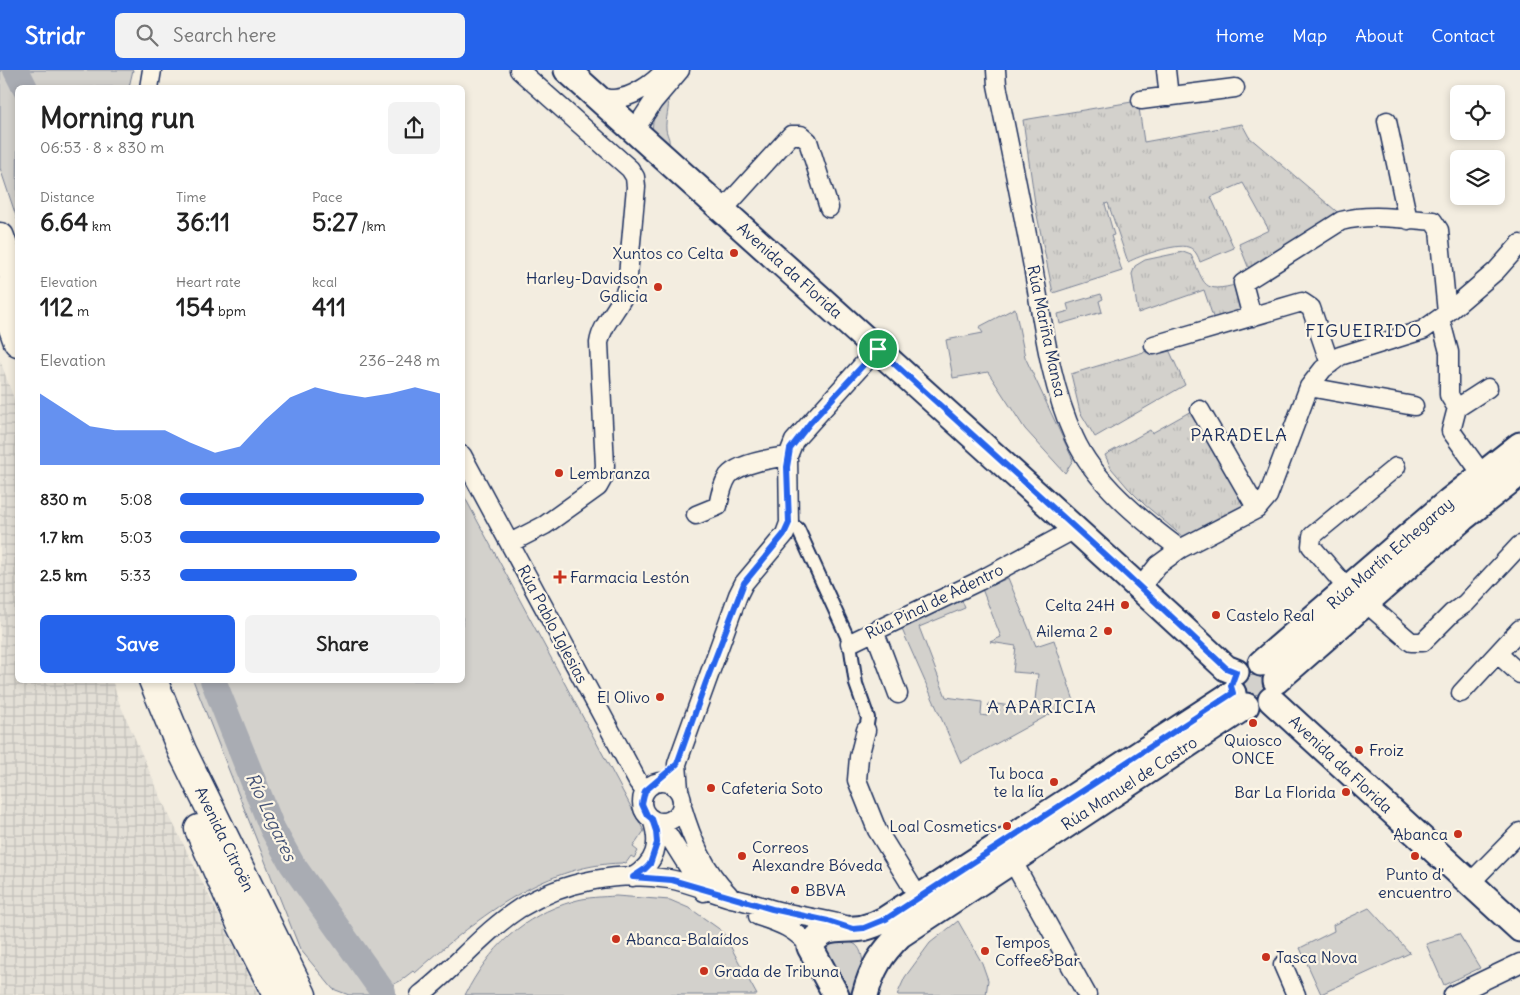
<!DOCTYPE html>
<html lang="en">
<head>
<meta charset="utf-8">
<style>
	:root { --surface:#fff; --page:#f2f2f2; --text:#222; --muted:#767676; --accent:#2563eb }
	body { margin:0; font-family:Delius,sans-serif; background:var(--page); color:var(--text); height:100vh; display:flex; flex-direction:column; font-size:19px; white-space:nowrap }
	* { box-sizing:border-box; margin:0 }
	p { font-size:16px; color:var(--muted) }
	.icon { flex:none; width:28px; height:28px; fill:none; stroke:currentColor; stroke-width:2; stroke-linecap:round; stroke-linejoin:round }
	.map { position:relative; flex:1; overflow:hidden }
	.sheet { position:absolute; left:15px; top:15px; width:450px; height:598px; display:flex; flex-direction:column; background:var(--surface); border-radius:8px; box-shadow:0 2px 8px #0003 }
	.sheet>* { flex:none }
	.controls { position:absolute; left:1450px; top:15px; display:grid; gap:10px }
	.controls a { display:grid; place-items:center; width:55px; height:55px; border-radius:8px; background:var(--surface); box-shadow:0 2px 8px #0003; font-size:25px }
	.pin { position:absolute; display:grid; place-items:center; width:42px; height:42px; color:#fff; margin:-21px; border:2px solid #fff; border-radius:50%; box-shadow:0 1px 5px #0007 }
	.round { display:grid; place-items:center; flex:none; width:52px; height:52px; border-radius:8px; background:var(--page) }
	.overview { display:flex; align-items:center; justify-content:space-between; height:85px; padding:0 25px }
	h1 { font-size:28px; font-weight:800; line-height:38px }
	.figures { display:grid; grid-template-columns:repeat(3,1fr); gap:8px; height:85px; padding:5px 25px }
	.figures div { display:grid; align-content:center }
	.figures b { font-size:25px; font-weight:800 }
	.figures small { font-size:14px; font-weight:400 }
	.figures p { font-size:14px }
	.chart { height:140px; padding:10px 25px }
	.chart p { display:flex; justify-content:space-between }
	.chart svg { width:100%; height:90px; margin-top:5px; fill:var(--accent); opacity:.7 }
	.cta { display:flex; gap:10px; margin-top:auto; padding:10px 25px }
	.cta a { flex:1; height:58px; border-radius:8px; background:var(--accent); color:#fff; font-size:20px; font-weight:800; line-height:58px; text-align:center }
	.cta a+a { background:var(--page); color:var(--text) }
	ul { padding:0 25px; list-style:none; font-size:16px }
	li { display:grid; grid-template-columns:80px 60px 1fr; align-items:center; height:38px }
	li i { height:12px; border-radius:6px; background:var(--accent) }
	header { display:flex; align-items:center; gap:30px; box-sizing:border-box; height:70px; padding:0 25px; background:var(--accent); color:#fff }
	header strong { font-size:24px }
	nav { display:flex; gap:28px; margin-inline-start:auto; font-size:18px }
	.search { width:350px; height:45px; background:var(--page); display:flex; align-items:center; gap:12px; box-sizing:border-box; padding:0 18px; border-radius:8px; color:var(--muted); font-size:19px }
	.map>svg:first-child { display:block }
</style>
</head>
<body>
<header>
<strong>Stridr</strong>
<div class="search"><svg class="icon" aria-label="search" viewBox="0 0 24 24"><circle cx="10" cy="10" r="6"/><path d="M15 15l6 6"/></svg>Search here</div>
<nav><a>Home</a><a>Map</a><a>About</a><a>Contact</a></nav>
</header>
<div class="map">
<svg width="1520" height="925" viewBox="0 0 1520 925">
	<defs>
		<pattern id="industrial-grid" width="8" height="8" patternUnits="userSpaceOnUse" patternTransform="scale(1.25)"><rect width="8" height="8" fill="#e3dfd6"/><path d="M0 4h8M4 0v8" fill="none" stroke="#c2c0ba"/></pattern>
		<pattern id="grass-tufts" width="24" height="20" patternUnits="userSpaceOnUse" patternTransform="scale(1.25)"><rect width="24" height="20" fill="#d3d1cc"/><path d="M3 7l-1-3M5 7V3M7 7l1-3M15 17l-1-3M17 17v-4M19 17l1-3" fill="none" stroke="#b5b4b2"/></pattern>
	</defs>
	<rect width="100%" height="100%" fill="#f3ede0"/>
	<filter id="ink" filterUnits="userSpaceOnUse"><feTurbulence type="fractalNoise" baseFrequency=".02" numOctaves="2"/><feDisplacementMap in="SourceGraphic" scale="10" xChannelSelector="R" yChannelSelector="G"/><feConvolveMatrix kernelMatrix="1 2 1 2 8 2 1 2 1" color-interpolation-filters="sRGB"/></filter>
	<g filter="url(#ink)">
		<!-- industrial -->
		<path fill="url(#industrial-grid)" d="M0,290L18,340V610H112L119,632L166,739L258,925H0Z"/>
		<!-- grass -->
		<path fill="url(#grass-tufts)" stroke="#778095" d="M1138,31L1144,72L1242,54L1249,67L1342,146L1251,204L1239,174L1269,160L1243,113L1211,127L1234,178L1200,192C1198,186 1195,179 1188,177C1176,173 1139,186 1128,192L1108,133L1105,134L1114,165L1111,166L1122,201L1053,223L1036,140L1023,50Z
			M1183,182L1191,185C1206,215 1201,224 1239,214L1246,243L1215,253L1204,220L1138,243L1132,204L1135,196L1145,190Z
			M1167,275L1185,315L1095,367L1080,342L1071,304Z
			M1193,340L1246,435L1187,467L1182,466L1145,435L1128,418L1111,398L1105,385L1150,360L1152,363Z"/>
		<!-- green -->
		<path fill="#d3d1cc" stroke="#778095" d="M0,0H133L129,17L18,18L17,149L0,98Z
			M668,28C670,38 665,49 666,59C667,67 672,70 667,78L652,60L654,44Z
			M1101,224L1103,229L1099,231L1102,242L1060,254L1058,244L1069,241L1067,234Z
			M1015,238L1025,287L1073,390L1065,403L1025,359L988,302L953,308L946,270L983,263L979,257Z
			M463,424L644,761L633,777L638,781L634,788L631,786L626,793L623,792L622,793C540,795 474,851 415,903L413,901L400,911L373,925H349L333,919L300,879L193,610H462Z
			M1008,508L1036,576L1054,570L1074,631L961,693L900,555L961,528L965,538L919,557L946,627L982,632L981,645L987,646L989,633L1034,639L1038,604L1013,602L1016,576L990,572L1001,567L982,519Z
			M1244 615a10 10 0 1 1 20 0a10 10 0 1 1-20 0Z
			M616,826L670,830L691,839L722,861L757,925H465C489,878 522,846 574,831C587,827 602,827 616,826Z
			M1369,838L1410,883L1321,924L1300,878L1334,861L1333,855Z
			M958,851L982,893L988,910L986,925H897L905,907L930,873Z
			M1459,864L1480,898L1444,915L1426,874Z
			M828,872C837,872 848,869 856,875C867,884 864,917 852,923L840,920L823,875Z"/>
		<g fill="none" stroke-linecap="round" stroke-linejoin="round">
			<!-- river -->
			<path stroke="#a9acb3" stroke-width="26" d="M16,0L25,18
				M213,610L272,758L292,794L383,922"/>
			<defs>
				<path id="pedestrian" d="M789,453L798,459L850,573L856,614L868,648L866,660"/>
				<path id="minor" d="M996,0L997,15C1009,75 1022,136 1033,197C1043,254 1050,314 1074,367C1094,412 1141,450 1180,479
					M1166,0L1169,27
					M149,18L152,0
					M597,27C602,28 608,29 613,29C631,29 654,13 665,0
					M1141,30L1235,18
					M1387,51L1408,150
					M634,61L653,32L680,0
					M723,140L791,65H801L808,71L829,138
					M1252,247L1243,213L1341,151C1370,143 1404,149 1433,151L1439,160L1447,243
					M1440,248L1449,282V325L1457,338
					M1154,275L1302,232L1311,238L1330,294
					M1309,317L1414,336
					M1200,340L1257,439
					M462,385L638,712L645,721
					M1482,404L1451,361L1457,338L1488,318
					M696,445L718,436C720,426 722,415 728,406C737,394 773,388 788,386
					M510,473L545,455L598,417L603,408L605,396L599,273C602,252 621,238 627,217L636,117L635,107L630,99L519,0
					M1140,518L1158,495L1180,479L1257,439L1268,426L1309,317L1323,299L1340,286L1423,260L1447,243L1496,201L1520,174
					M1348,519L1311,476L1312,466L1396,397
					M1365,532L1411,572H1423L1452,543L1466,533L1520,475
					M874,561C883,582 890,603 898,624
					M850,573L979,511L1075,459
					M1498,584L1520,604
					M1461,623L1520,559
					M866,660L859,687L857,710L877,760L919,828
					M642 732a20 20 0 1 1 40 0a20 20 0 1 1-40 0Z
					M679,720L677,694L679,688L738,525L744,513L785,464L789,453L788,386L794,371L877,279
					M682,737C692,770 704,800 729,825
					M660,752L704,822
					M1012,790L1087,925
					M633,807C656,792 661,775 652,749
					M1470,813L1520,762
					M758,846C780,853 796,859 810,877
					M1283,895L1296,925
					M420,925C455,898 483,862 520,838C564,811 619,801 669,809C691,813 710,822 731,828C745,831 758,835 771,839C795,846 821,848 845,855
					M1453,925L1520,893"/>
				<path id="secondary" d="M567,0C787,199 1009,396 1226,598L1236,602
					M1261,593L1449,431L1520,375
					M1276,611L1463,448L1520,403
					M1271,630L1520,859
					M836,925L810,877C824,853 841,862 863,858C871,856 879,853 886,849L1233,623
					M865,925C872,898 881,884 900,865L1246,636"/>
				<path id="primary" d="M0,167L18,219
					M0,222L18,272
					M153,610L182,681L302,925
					M199,759L241,854L277,925"/>
			</defs>
			<!-- pedestrian casing -->
			<use href="#pedestrian" stroke="#1b2f5e" stroke-width="16"/>
			<!-- minor casing -->
			<use href="#minor" stroke="#1b2f5e" stroke-width="21"/>
			<!-- secondary casing -->
			<use href="#secondary" stroke="#1b2f5e" stroke-width="29"/>
			<!-- primary casing -->
			<use href="#primary" stroke="#1b2f5e" stroke-width="31"/>
			<!-- pedestrian -->
			<use href="#pedestrian" stroke="#fcf5e5" stroke-width="12"/>
			<!-- minor -->
			<use href="#minor" stroke="#fcf5e5" stroke-width="18"/>
			<!-- secondary -->
			<use href="#secondary" stroke="#fcf5e5" stroke-width="25"/>
			<!-- primary -->
			<use href="#primary" stroke="#fcf5e5" stroke-width="28"/>
		</g>
	</g>
	<g fill="none" stroke-linecap="round" stroke-linejoin="round" filter="url(#ink)">
		<defs>
			<path id="route" d="M878,279L1127,505L1226,598L1236,602L1231,616L1233,623L886,849L864,858L853,859L828,851L772,839L672,810L633,807L645,799L650,794L657,773L656,761L652,749L647,745L642,734L645,721L677,694L706,612L744,513L784,464L789,453L787,397L790,379L810,353Z"/>
		</defs>
		<!-- route casing -->
		<use href="#route" stroke="#fff" stroke-width="10"/>
		<!-- route -->
		<use href="#route" stroke="#2563eb" stroke-width="6"/>
	</g>
	<!-- markers -->
	<g fill="#c8321e" stroke="#fcf5e5" stroke-width="2">
		<circle cx="734" cy="183" r="5"/>
		<circle cx="658" cy="217" r="5"/>
		<circle cx="559" cy="403" r="5"/>
		<path d="M557.5 499.5h5v5h5v5h-5v5h-5v-5h-5v-5h5z"/>
		<circle cx="1125" cy="535" r="5"/>
		<circle cx="1216" cy="545" r="5"/>
		<circle cx="1108" cy="561" r="5"/>
		<circle cx="660" cy="627" r="5"/>
		<circle cx="1253" cy="653" r="5"/>
		<circle cx="1359" cy="680" r="5"/>
		<circle cx="1054" cy="712" r="5"/>
		<circle cx="711" cy="718" r="5"/>
		<circle cx="1346" cy="722" r="5"/>
		<circle cx="1007" cy="756" r="5"/>
		<circle cx="1458" cy="764" r="5"/>
		<circle cx="742" cy="786" r="5"/>
		<circle cx="1415" cy="786" r="5"/>
		<circle cx="795" cy="820" r="5"/>
		<circle cx="616" cy="869" r="5"/>
		<circle cx="985" cy="881" r="5"/>
		<circle cx="1266" cy="887" r="5"/>
		<circle cx="704" cy="901" r="5"/>
	</g>
	<g text-anchor="middle" stroke-width="4.5" stroke-linejoin="round" paint-order="stroke">
		<!-- poi labels -->
		<g font-size="16" fill="#1b2f5e" stroke="#fcf5e5" text-anchor="start">
			<text x="724" y="189" text-anchor="end">Xuntos co Celta</text>
			<text x="648" y="214" text-anchor="end">Harley-Davidson<tspan x="648" dy="18">Galicia</tspan></text>
			<text x="569" y="409">Lembranza</text>
			<text x="570" y="513">Farmacia Lestón</text>
			<text x="1115" y="541" text-anchor="end">Celta 24H</text>
			<text x="1226" y="551">Castelo Real</text>
			<text x="1098" y="567" text-anchor="end">Ailema 2</text>
			<text x="650" y="633" text-anchor="end">El Olivo</text>
			<text x="1253" y="676" text-anchor="middle">Quiosco<tspan x="1253" dy="18">ONCE</tspan></text>
			<text x="1369" y="686">Froiz</text>
			<text x="1044" y="709" text-anchor="end">Tu boca<tspan x="1044" dy="18">te la lía</tspan></text>
			<text x="721" y="724">Cafeteria Soto</text>
			<text x="1336" y="728" text-anchor="end">Bar La Florida</text>
			<text x="997" y="762" text-anchor="end">Loal Cosmetics</text>
			<text x="1448" y="770" text-anchor="end">Abanca</text>
			<text x="752" y="783">Correos<tspan x="752" dy="18">Alexandre Bóveda</tspan></text>
			<text x="1415" y="810" text-anchor="middle">Punto d'<tspan x="1415" dy="18">encuentro</tspan></text>
			<text x="805" y="826">BBVA</text>
			<text x="626" y="875">Abanca-Balaídos</text>
			<text x="995" y="878">Tempos<tspan x="995" dy="18">Coffee&amp;Bar</tspan></text>
			<text x="1276" y="893">Tasca Nova</text>
			<text x="714" y="907">Grada de Tribuna</text>
		</g>
		<!-- street labels -->
		<g font-size="16" fill="#1b2f5e" stroke="#fcf5e5">
			<text transform="translate(790 200) rotate(42)" y="6">Avenida da Florida</text>
			<text transform="translate(1047 261) rotate(78)" y="6">Rúa Mariña Mansa</text>
			<text transform="translate(1390 483) rotate(-41)" y="6">Rúa Martín Echegaray</text>
			<text transform="translate(934 531) rotate(-26)" y="6">Rúa Pinal de Adentro</text>
			<text transform="translate(553 554) rotate(62)" y="6">Rúa Pablo Iglesias</text>
			<text transform="translate(1341 694) rotate(43)" y="6">Avenida da Florida</text>
			<text transform="translate(1129 713) rotate(-33)" y="6">Rúa Manuel de Castro</text>
			<text transform="translate(225 769) rotate(64)" y="6">Avenida Citroën</text>
		</g>
		<!-- neighbourhood labels -->
		<g font-size="18" letter-spacing="1" fill="#1b2f5e" stroke="#fcf5e5">
			<text x="1364" y="267">FIGUEIRIDO</text>
			<text x="1239" y="371">PARADELA</text>
			<text x="1042" y="643">A APARICIA</text>
		</g>
		<!-- water labels -->
		<g font-size="18" font-style="italic" fill="#465478" stroke="#fcf5e5">
			<text transform="translate(271 747) rotate(65)" y="6">Río Lagares</text>
		</g>
	</g>
</svg>
<div class="controls">
<a><svg class="icon" aria-label="locate" viewBox="0 0 24 24"><circle cx="12" cy="12" r="6"/><path d="M12 2v4M12 18v4M2 12h4M18 12h4"/></svg></a>
<a><svg class="icon" aria-label="layers" viewBox="0 0 24 24"><path d="M12 4l9 5-9 5-9-5zM3 14l9 5 9-5"/></svg></a>
</div>
<div class="pin" style="left:878px;top:279px;background:#1e9e55"><svg class="icon" aria-label="arrive" viewBox="0 0 24 24"><path d="M6 21V4h12l-3 4 3 4H6"/></svg></div>
<section class="sheet">
<div class="overview"><div><h1>Morning run</h1><p>06:53 · 8 × 830 m</p></div><a class="round"><svg class="icon" aria-label="share" viewBox="0 0 24 24"><path d="M12 15V3M7 8l5-5 5 5M5 13v7h14v-7"/></svg></a></div>
<div class="figures">
<div><p>Distance</p><b>6.64<small> km</small></b></div>
<div><p>Time</p><b>36:11</b></div>
<div><p>Pace</p><b>5:27<small> /km</small></b></div>
</div>
<div class="figures">
<div><p>Elevation</p><b>112<small> m</small></b></div>
<div><p>Heart rate</p><b>154<small> bpm</small></b></div>
<div><p>kcal</p><b>411</b></div>
</div>
<div class="chart"><p><span>Elevation</span>236–248 m</p>
<svg viewBox="0 0 160 44" preserveAspectRatio="none"><path d="M0 44V9L10 17L20 25L30 27L40 27L50 27L60 33L70 38L80 35L90 22L100 11L110 6L120 9L130 11L140 9L150 6L160 9V44z"/></svg>
</div>
<ul>
<li><b>830 m</b>5:08<i style="width:94%"></i></li>
<li><b>1.7 km</b>5:03<i style="width:100%"></i></li>
<li><b>2.5 km</b>5:33<i style="width:68%"></i></li>
</ul>
<div class="cta"><a>Save</a><a>Share</a></div>
</section>
</div>
</body>
</html>
